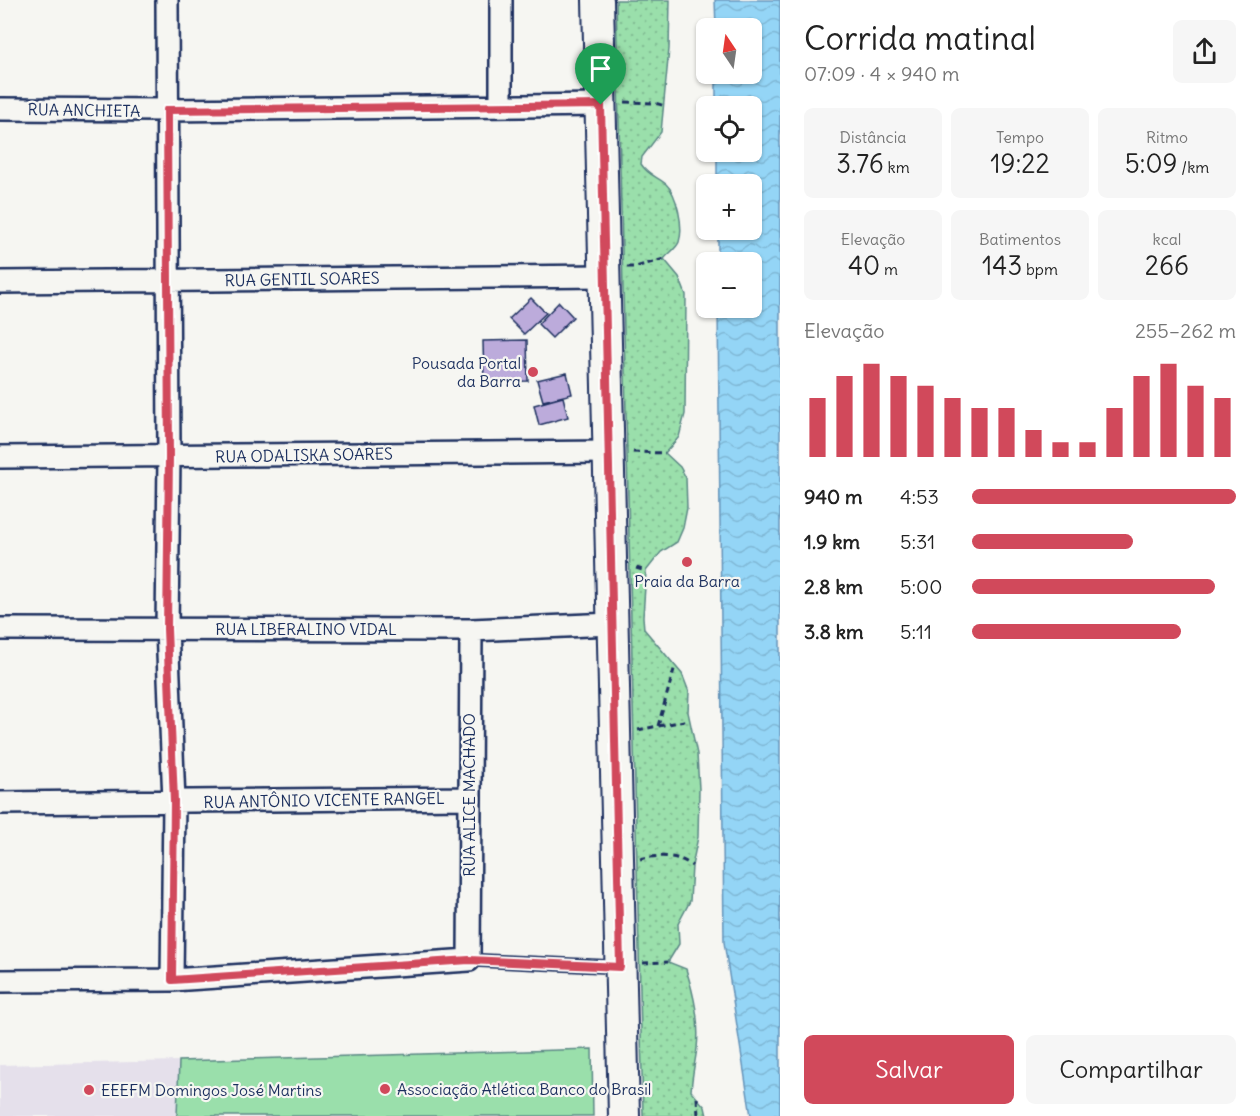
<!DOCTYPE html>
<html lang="pt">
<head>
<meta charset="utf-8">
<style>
	:root { --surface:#fff; --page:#f6f6f6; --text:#222; --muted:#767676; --accent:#d1495b }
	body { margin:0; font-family:Delius,sans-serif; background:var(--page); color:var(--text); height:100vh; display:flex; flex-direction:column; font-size:22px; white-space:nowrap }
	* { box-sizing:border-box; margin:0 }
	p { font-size:20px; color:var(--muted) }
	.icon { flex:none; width:33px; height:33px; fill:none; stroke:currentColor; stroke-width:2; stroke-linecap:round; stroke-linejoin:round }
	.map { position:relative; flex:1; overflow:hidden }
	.panel { display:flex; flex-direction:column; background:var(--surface); width:480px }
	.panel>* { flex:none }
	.needle { width:39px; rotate:347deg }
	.fabs { position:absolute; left:696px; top:18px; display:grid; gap:12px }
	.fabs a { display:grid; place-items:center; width:66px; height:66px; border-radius:9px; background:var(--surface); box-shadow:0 2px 4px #0004; font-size:30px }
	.pin { position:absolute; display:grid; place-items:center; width:51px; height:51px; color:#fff; margin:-62px -26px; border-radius:50% 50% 50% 0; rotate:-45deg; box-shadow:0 0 6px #0007 }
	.pin .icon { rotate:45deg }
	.round { display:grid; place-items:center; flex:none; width:63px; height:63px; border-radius:9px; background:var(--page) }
	.head { display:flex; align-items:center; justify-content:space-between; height:102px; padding:0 24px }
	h1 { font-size:33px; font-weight:600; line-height:45px }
	.stats { display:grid; grid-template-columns:repeat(3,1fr); gap:9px; height:102px; padding:6px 24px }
	.stats div { display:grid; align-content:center; border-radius:9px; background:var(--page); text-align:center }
	.stats b { font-size:26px; font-weight:600 }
	.stats small { font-size:16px; font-weight:400 }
	.stats p { font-size:16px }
	.chart { height:168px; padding:12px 24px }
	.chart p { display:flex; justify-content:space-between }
	.chart svg { width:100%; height:108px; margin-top:6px; stroke:var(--accent); stroke-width:6 }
	.button { display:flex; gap:12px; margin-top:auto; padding:12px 24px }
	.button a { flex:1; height:69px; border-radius:9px; background:var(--accent); color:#fff; font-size:24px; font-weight:600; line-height:69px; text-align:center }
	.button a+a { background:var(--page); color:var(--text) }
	ul { padding:0 24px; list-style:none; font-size:20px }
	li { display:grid; grid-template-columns:96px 72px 1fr; align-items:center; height:45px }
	li i { height:15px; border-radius:8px; background:var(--accent) }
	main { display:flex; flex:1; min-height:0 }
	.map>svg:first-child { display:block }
</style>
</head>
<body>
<main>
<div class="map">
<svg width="780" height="1116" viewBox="0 0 780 1116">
	<defs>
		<pattern id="grass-dots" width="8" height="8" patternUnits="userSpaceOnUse" patternTransform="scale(1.5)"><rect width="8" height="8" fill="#9adfab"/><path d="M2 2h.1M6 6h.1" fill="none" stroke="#84c096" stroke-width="1.8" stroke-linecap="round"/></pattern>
		<pattern id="water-waves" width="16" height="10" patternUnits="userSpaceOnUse" patternTransform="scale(1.5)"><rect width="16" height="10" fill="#94d5f6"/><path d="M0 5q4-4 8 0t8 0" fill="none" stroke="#7fb7d5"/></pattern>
	</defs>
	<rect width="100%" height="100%" fill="#f6f6f2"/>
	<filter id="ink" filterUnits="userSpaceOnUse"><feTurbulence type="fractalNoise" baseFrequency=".0167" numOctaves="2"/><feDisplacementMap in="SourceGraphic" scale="12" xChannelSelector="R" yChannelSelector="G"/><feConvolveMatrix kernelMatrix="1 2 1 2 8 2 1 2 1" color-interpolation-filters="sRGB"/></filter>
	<g filter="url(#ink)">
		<!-- built -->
		<path fill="#e5e0eb" d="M179,1061L177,1116H0V1065Z"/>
		<!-- grass -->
		<path fill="url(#grass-dots)" stroke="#5a8784" stroke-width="1.5" d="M616,0H670L669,49L661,132L642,157L641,164C648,175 656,176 666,184C677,194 684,227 679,242C677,248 668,254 664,259L679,277L686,295L685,414L679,437L665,453L680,467L686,478L687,508L683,528L677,542L661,552L646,571L643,617L644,629L682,674L689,692L688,712L697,754L699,789L698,837L692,866L690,901L678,924L679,944L668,962L686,969C694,995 700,1021 697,1048C695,1063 692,1075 691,1091L705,1107L707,1116H643Z"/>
		<!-- pitch -->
		<path fill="#9adfab" stroke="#5a8784" stroke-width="1.5" d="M592,1049L593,1116H177L179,1061Z"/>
		<!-- water -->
		<path fill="url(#water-waves)" stroke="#6493b9" stroke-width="1.5" d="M715,0H780V1116H751L724,942L718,308H752V262H718V230H752V184H717V152H752V106H716V74H752V28H716Z"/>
		<!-- building -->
		<path fill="#bcabdb" stroke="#1b2f5e" stroke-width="1.5" d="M531,298L546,313L524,334L509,319Z
			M559,302L573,317L552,338L538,324Z
			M527,340L528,381L484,382L483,341Z
			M567,373L572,394L543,401L537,380Z
			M563,397L568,417L539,425L534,405Z"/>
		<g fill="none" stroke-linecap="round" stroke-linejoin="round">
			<defs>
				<path id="lane" d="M469,960L618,967"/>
				<path id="street" d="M167,0L169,457L167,629L174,801L172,980
					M501,0V106
					M0,109L167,110L601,105
					M0,282L605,276
					M0,457L608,452
					M0,629L471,630L612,624
					M0,803L469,798
					M0,981L172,980L469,960L471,630"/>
				<path id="secondary" d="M598,0L624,1116"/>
			</defs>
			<!-- lane casing -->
			<use href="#lane" stroke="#1b2f5e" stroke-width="15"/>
			<!-- street casing -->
			<use href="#street" stroke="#1b2f5e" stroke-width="26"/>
			<!-- secondary casing -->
			<use href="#secondary" stroke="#1b2f5e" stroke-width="34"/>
			<!-- path -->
			<path stroke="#1b2f5e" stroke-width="3" stroke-dasharray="6 4.5" stroke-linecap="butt" d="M625,102L655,103L665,106
				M627,267H635L664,259
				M633,452L665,453
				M636,568L646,571
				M658,726L675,666
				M638,730L689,720
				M640,859C658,855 678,854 692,866
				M643,963L668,962
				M697,1098L698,1116"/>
			<!-- lane -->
			<use href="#lane" stroke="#f6f6f2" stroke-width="10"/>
			<!-- street -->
			<use href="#street" stroke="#f6f6f2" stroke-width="21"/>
			<!-- secondary -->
			<use href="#secondary" stroke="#f6f6f2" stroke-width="30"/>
		</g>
	</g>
	<g fill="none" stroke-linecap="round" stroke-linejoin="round" filter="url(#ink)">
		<defs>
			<path id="route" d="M601,105L620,967L469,960L172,980L174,801L167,629L169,457L167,110Z"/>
		</defs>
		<!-- route casing -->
		<use href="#route" stroke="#fff" stroke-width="12"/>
		<!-- route -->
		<use href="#route" stroke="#d1495b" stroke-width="8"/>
	</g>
	<!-- markers -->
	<g fill="#d1495b" stroke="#f6f6f2" stroke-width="2">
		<circle cx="533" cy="372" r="6"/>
		<circle cx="687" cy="562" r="6"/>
		<circle cx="385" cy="1089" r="6"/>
		<circle cx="89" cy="1090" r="6"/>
	</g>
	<g text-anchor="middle" stroke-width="4.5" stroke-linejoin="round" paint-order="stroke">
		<!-- street labels -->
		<g font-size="16" fill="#1b2f5e" stroke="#f6f6f2">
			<text transform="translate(84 110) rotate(1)" y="6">RUA ANCHIETA</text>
			<text transform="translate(302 279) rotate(-1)" y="6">RUA GENTIL SOARES</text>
			<text transform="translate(304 455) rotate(-1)" y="6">RUA ODALISKA SOARES</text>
			<text x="306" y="635">RUA LIBERALINO VIDAL</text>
			<text transform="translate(469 795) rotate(-90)" y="6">RUA ALICE MACHADO</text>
			<text transform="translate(324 800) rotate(-1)" y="6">RUA ANTÔNIO VICENTE RANGEL</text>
		</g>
		<!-- poi labels -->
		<g font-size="16" fill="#1b2f5e" stroke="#f6f6f2" text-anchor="start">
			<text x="521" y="369" text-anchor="end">Pousada Portal<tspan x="521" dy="18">da Barra</tspan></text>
			<text x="687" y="587" text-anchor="middle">Praia da Barra</text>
			<text x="397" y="1095">Associação Atlética Banco do Brasil</text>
			<text x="101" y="1096">EEEFM Domingos José Martins</text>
		</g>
	</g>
</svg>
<div class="fabs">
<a><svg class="needle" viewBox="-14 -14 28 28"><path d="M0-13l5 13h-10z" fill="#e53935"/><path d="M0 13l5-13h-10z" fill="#767676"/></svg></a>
<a><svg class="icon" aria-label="locate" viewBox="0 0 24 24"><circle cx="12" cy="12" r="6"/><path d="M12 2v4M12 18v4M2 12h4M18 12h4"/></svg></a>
<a>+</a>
<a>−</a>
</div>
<div class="pin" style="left:601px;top:105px;background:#1e9e55"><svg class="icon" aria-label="arrive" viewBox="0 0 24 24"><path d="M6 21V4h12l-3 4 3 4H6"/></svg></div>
</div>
<section class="panel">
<div class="head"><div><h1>Corrida matinal</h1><p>07:09 · 4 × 940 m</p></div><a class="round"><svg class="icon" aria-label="share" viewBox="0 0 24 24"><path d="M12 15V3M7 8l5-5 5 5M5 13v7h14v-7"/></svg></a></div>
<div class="stats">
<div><p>Distância</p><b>3.76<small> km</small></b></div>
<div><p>Tempo</p><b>19:22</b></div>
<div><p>Ritmo</p><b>5:09<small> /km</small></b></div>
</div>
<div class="stats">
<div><p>Elevação</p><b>40<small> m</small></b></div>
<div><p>Batimentos</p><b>143<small> bpm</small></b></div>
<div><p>kcal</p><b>266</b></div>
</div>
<div class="chart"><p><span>Elevação</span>255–262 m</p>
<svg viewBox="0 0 160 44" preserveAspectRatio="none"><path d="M5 44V20M15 44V11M25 44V6M35 44V11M45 44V15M55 44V20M65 44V24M75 44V24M85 44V33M95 44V38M105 44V38M115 44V24M125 44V11M135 44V6M145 44V15M155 44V20"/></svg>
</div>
<ul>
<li><b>940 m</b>4:53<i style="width:100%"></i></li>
<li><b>1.9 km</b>5:31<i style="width:61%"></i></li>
<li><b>2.8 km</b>5:00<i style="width:92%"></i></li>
<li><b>3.8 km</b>5:11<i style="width:79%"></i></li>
</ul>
<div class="button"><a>Salvar</a><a>Compartilhar</a></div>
</section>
</main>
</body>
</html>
